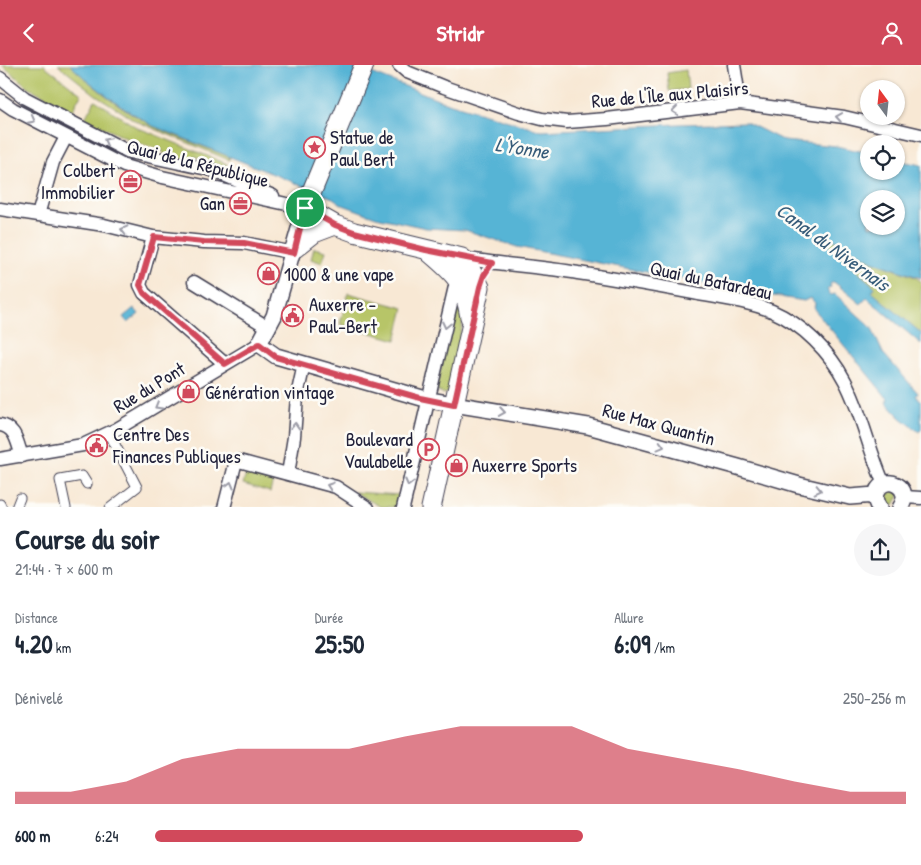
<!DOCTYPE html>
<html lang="fr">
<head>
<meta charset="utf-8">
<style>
	:root { --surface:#fff; --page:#f6f6f7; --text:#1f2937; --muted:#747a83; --accent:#d1495b }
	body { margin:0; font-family:"Patrick Hand",sans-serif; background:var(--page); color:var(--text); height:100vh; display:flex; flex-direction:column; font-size:19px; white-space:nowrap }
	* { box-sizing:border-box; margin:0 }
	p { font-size:16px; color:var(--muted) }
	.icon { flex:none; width:28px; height:28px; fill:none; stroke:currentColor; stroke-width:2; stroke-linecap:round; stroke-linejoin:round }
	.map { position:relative; height:442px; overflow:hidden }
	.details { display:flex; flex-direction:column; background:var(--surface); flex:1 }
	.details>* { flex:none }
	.needle { width:32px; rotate:345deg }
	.fabs { position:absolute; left:860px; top:15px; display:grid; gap:10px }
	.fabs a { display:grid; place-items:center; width:45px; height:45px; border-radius:50%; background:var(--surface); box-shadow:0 1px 4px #0004; font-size:25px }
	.pin { position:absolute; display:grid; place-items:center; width:42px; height:42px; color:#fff; margin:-21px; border:2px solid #fff; border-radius:50%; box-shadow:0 1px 5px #0007 }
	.round { display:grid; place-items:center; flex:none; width:52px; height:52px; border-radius:26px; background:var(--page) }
	.overview { display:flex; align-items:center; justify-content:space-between; height:85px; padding:0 15px }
	h1 { font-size:28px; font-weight:700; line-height:38px }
	.figures { display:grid; grid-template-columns:repeat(3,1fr); gap:8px; height:85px; padding:5px 15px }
	.figures div { display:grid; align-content:center }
	.figures b { font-size:25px; font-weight:700 }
	.figures small { font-size:14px; font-weight:400 }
	.figures p { font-size:14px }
	.chart { height:140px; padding:10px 15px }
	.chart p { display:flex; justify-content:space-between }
	.chart svg { width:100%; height:90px; margin-top:5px; fill:var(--accent); opacity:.7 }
	ul { padding:0 15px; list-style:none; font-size:16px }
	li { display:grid; grid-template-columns:80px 60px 1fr; align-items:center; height:38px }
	li i { height:12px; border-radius:6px; background:var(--accent) }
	header { display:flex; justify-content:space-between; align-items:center; height:65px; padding:0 15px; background:var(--accent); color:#fff; font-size:22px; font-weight:700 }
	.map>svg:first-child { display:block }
</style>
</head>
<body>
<header><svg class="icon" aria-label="back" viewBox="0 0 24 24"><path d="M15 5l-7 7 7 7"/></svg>Stridr<svg class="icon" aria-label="person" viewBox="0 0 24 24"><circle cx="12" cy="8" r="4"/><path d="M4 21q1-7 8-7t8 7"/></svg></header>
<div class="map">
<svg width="921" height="443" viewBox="0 0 921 443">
	<rect width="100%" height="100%" fill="#fdfcf7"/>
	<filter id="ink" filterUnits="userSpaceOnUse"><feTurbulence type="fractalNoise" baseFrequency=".02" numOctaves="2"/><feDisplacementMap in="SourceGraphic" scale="10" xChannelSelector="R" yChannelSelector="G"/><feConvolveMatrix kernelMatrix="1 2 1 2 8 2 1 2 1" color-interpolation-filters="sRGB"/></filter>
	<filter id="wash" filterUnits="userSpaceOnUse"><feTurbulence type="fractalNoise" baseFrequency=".0096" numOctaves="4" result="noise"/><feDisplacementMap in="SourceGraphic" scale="20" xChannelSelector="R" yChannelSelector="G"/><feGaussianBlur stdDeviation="1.12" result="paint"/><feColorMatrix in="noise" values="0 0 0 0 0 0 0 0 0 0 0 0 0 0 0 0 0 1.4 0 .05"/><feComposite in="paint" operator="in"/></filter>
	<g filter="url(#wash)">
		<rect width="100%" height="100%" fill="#f8e8d4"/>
		<!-- green -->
		<path fill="#b7c567" stroke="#6c7451" d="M2,0H44L81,29L72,46L28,22Z
			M58,0H70C95,23 123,46 154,61C179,73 205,82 230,92L229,95L136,56L96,30Z
			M686,5L688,24L669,26L667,8Z
			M95,35L136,62L227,99L225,104L194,91L191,96L165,91L162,85C133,78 111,67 85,53Z
			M834,175L872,196L915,212L921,216V268L871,227L875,222L830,183L829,176Z
			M314,183L326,186L322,198L311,194Z
			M348,228L404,243L396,275L340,259Z
			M457,228L464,251L449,327L443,329L437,325V322Z
			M247,406L274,413L270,427L243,419Z
			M888,423L900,429L894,440C885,442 884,437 882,430Z
			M354,427L400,430L397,442H381Z"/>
		<!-- water -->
		<path fill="#56b4d5" stroke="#3c6b88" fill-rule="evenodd" d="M70,0H351L451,39L542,66L678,59L746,57L784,76L836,81L869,88V106H896V95L921,100V213L872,196L836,175L829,177L830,183L875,222L872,227L921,268V279L867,233L861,239L834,217L830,219L831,222L827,225L831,230L835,229L871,262L883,288L918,328L916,331L921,335V365L919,367L900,352L886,337L888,334L814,244L815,238L810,233L804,236L738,225L517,182L465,165L426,163L376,152L343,140L333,133L153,61C123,43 96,24 70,0ZM869,134H896V161H869Z
			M134,243L139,249L128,258L123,252Z"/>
	</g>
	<g filter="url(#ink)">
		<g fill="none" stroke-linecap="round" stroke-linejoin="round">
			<defs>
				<path id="pedestrian" d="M109,368L137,422L110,443
					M0,439L2,443
					M16,443L20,433
					M66,443L60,415L82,411L87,419"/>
				<path id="minor" d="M399,0L407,7L444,22L519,48L542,54L567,57L607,54L740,38L844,52L921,70
					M734,0L740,38
					M0,13L25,33L129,87L212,105L273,131
					M0,35L13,44L124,101L162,112L305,143
					M0,144L104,160L153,172L204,177L244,178L294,188
					M38,150L53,97L66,72
					M153,172L140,220L144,228L225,299
					M462,193C501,200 540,201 578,208C617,214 656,221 694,228C720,233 748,236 772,246C802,259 830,287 845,316C862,348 869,386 884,419
					M194,217L269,263
					M0,360C16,362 17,378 22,391
					M0,394L83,380L117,364L259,279
					M288,409L294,372L297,331L304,299
					M904,432L921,433
					M224,443L235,400L236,397L239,396L336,422L368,443
					M403,443L457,213"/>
				<path id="tertiary" d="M305,143L274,251L259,279L276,291L429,335L588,361L738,402L799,420L850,432L875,430
					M879,443C876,438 874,433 876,428C884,407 915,422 900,443"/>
				<path id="primary" d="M364,0L305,143L335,160L354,167L462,193L470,204L480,222L431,443
					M295,183L314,168L335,160
					M429,187C455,209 464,216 470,252"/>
			</defs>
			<!-- pedestrian casing -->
			<use href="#pedestrian" stroke="#424052" stroke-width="11"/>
			<!-- minor casing -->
			<use href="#minor" stroke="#424052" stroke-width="15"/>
			<!-- tertiary casing -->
			<use href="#tertiary" stroke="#424052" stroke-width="18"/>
			<!-- primary casing -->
			<use href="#primary" stroke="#424052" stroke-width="21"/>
			<!-- pedestrian -->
			<use href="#pedestrian" stroke="#fff" stroke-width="9"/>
			<!-- minor -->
			<use href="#minor" stroke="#fff" stroke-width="12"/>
			<!-- tertiary -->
			<use href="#tertiary" stroke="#fff" stroke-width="15"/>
			<!-- primary -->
			<use href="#primary" stroke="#fff" stroke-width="19"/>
		</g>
		<!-- one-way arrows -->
		<defs><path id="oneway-chevron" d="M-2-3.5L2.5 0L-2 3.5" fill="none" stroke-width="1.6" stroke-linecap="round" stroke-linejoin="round" transform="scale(1.25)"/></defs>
		<g stroke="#9c9ca7">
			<use href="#oneway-chevron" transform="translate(675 46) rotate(173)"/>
			<use href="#oneway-chevron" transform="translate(839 52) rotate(-171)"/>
			<use href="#oneway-chevron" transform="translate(32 55) rotate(28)"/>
			<use href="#oneway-chevron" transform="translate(107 76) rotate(-152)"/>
			<use href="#oneway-chevron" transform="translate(124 165) rotate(-166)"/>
			<use href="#oneway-chevron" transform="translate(446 260) rotate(103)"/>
			<use href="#oneway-chevron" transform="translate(158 341) rotate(150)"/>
			<use href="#oneway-chevron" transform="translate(502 347) rotate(9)"/>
			<use href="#oneway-chevron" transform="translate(295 361) rotate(-86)"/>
			<use href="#oneway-chevron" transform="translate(661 381) rotate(15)"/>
			<use href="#oneway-chevron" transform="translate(409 418) rotate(104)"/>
			<use href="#oneway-chevron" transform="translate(230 420) rotate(-76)"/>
			<use href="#oneway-chevron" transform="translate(330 421) rotate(-162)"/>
			<use href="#oneway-chevron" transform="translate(818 425) rotate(13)"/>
		</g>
	</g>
	<g fill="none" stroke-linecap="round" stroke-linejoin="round" filter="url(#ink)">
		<defs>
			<path id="route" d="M305,143L335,160L354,167L426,185L492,198L484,210L480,222L454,340L420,333L276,292L259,279L225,299L144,228L140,220L154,172L204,177L244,178L294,188Z"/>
		</defs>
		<!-- route casing -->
		<use href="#route" stroke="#fff" stroke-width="10"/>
		<!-- route -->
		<use href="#route" stroke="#d1495b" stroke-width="6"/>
	</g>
	<!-- icons -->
	<defs>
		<symbol id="sight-ring" viewBox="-11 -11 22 22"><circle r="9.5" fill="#fdfcf7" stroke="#d1495b" stroke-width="1.5"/><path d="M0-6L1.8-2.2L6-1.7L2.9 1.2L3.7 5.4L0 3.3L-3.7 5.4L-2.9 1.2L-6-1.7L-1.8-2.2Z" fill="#d1495b"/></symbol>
		<symbol id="office-ring" viewBox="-11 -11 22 22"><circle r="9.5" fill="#fdfcf7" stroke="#d1495b" stroke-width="1.5"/><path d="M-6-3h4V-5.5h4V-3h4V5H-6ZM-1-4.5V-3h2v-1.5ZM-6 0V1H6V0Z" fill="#d1495b"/></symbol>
		<symbol id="shop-ring" viewBox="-11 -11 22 22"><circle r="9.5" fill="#fdfcf7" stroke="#d1495b" stroke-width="1.5"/><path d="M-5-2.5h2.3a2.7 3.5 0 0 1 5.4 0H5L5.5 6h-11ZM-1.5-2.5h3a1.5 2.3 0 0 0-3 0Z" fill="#d1495b"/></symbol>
		<symbol id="civic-ring" viewBox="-11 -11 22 22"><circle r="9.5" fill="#fdfcf7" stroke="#d1495b" stroke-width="1.5"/><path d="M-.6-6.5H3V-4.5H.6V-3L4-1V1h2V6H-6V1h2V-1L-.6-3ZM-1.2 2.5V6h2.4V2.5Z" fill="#d1495b"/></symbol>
		<symbol id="parking-ring" viewBox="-11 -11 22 22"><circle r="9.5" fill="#fdfcf7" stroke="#d1495b" stroke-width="1.5"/><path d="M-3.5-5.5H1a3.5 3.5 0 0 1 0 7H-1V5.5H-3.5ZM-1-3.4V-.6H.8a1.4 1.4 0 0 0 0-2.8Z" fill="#d1495b"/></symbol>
	</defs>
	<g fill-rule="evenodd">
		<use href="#sight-ring" x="302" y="70" width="25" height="25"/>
		<use href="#office-ring" x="118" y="104" width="25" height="25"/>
		<use href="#office-ring" x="228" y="126" width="25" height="25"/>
		<use href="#shop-ring" x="256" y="196" width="25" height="25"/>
		<use href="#civic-ring" x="280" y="238" width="25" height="25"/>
		<use href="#shop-ring" x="176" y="314" width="25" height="25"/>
		<use href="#civic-ring" x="84" y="368" width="25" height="25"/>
		<use href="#parking-ring" x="416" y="372" width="25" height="25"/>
		<use href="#shop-ring" x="444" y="388" width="25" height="25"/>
	</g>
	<g text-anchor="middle" stroke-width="5" stroke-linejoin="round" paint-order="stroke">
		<!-- street labels -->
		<g font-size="19" fill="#22223b" stroke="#fdfcf7">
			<text transform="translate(670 29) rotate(-5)" y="7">Rue de l'Île aux Plaisirs</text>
			<text transform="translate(198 98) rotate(14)" y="7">Quai de la République</text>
			<text transform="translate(711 215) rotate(12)" y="7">Quai du Batardeau</text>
			<text transform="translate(149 322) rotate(-31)" y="7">Rue du Pont</text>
			<text transform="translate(659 359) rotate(15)" y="7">Rue Max Quantin</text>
		</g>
		<!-- poi labels -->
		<g font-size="19" fill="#22223b" stroke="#fdfcf7" text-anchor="start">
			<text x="330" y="79">Statue de<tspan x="330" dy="22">Paul Bert</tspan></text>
			<text x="115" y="112" text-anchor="end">Colbert<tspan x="115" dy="22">Immobilier</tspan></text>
			<text x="225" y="145" text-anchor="end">Gan</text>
			<text x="284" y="216">1000 &amp; une vape</text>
			<text x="309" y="246">Auxerre -<tspan x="309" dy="22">Paul-Bert</tspan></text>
			<text x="205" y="334">Génération vintage</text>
			<text x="113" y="376">Centre Des<tspan x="113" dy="22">Finances Publiques</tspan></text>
			<text x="413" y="381" text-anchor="end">Boulevard<tspan x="413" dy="22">Vaulabelle</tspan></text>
			<text x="472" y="407">Auxerre Sports</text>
		</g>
		<!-- water labels -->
		<g font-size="20" font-style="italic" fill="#375c79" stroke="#fdfcf7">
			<text transform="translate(522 83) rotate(9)" y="7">L'Yonne</text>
			<text transform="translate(833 182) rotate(36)" y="7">Canal du Nivernais</text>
		</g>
	</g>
</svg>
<div class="fabs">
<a><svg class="needle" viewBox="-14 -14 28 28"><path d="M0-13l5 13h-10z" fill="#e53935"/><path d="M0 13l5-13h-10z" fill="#747a83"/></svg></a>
<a><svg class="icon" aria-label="locate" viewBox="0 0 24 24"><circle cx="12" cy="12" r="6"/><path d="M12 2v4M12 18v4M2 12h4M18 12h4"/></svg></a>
<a><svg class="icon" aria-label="layers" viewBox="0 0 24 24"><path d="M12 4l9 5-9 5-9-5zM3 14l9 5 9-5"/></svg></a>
</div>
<div class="pin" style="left:305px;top:143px;background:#1e9e55"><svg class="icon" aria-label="arrive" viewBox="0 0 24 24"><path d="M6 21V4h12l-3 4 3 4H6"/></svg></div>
</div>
<section class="details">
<div class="overview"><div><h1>Course du soir</h1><p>21:44 · 7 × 600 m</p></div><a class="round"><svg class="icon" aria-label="share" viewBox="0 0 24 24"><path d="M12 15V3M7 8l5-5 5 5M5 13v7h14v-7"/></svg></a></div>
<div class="figures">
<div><p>Distance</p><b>4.20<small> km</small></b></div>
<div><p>Durée</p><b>25:50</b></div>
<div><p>Allure</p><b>6:09<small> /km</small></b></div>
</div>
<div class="chart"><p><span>Dénivelé</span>250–256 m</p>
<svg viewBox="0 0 160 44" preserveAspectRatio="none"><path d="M0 44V38L10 38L20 33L30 22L40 17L50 17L60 17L70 11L80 6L90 6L100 6L110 17L120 22L130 27L140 33L150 38L160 38V44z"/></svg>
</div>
<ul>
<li><b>600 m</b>6:24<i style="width:57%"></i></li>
</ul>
</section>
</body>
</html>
